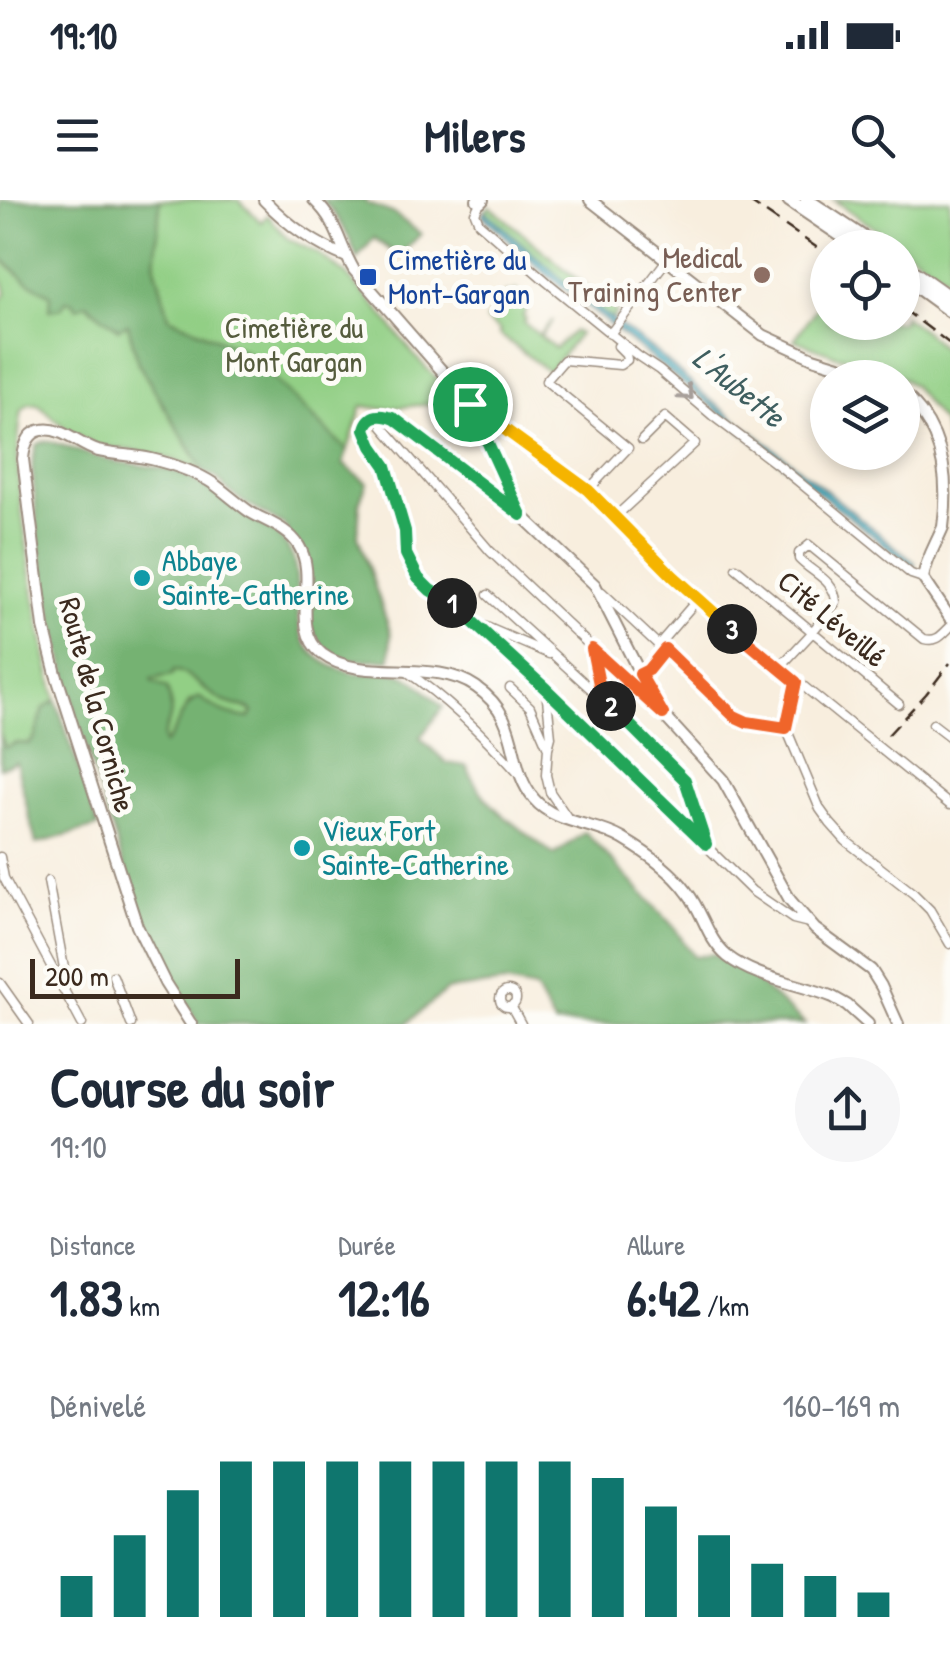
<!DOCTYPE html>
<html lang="fr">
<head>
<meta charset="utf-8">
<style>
	:root { --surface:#fff; --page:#f6f6f7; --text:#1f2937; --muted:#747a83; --accent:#0f766e }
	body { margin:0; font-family:"Patrick Hand",sans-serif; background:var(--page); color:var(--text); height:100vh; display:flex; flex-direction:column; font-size:38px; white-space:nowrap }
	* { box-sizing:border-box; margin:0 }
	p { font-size:32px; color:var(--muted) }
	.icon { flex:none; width:55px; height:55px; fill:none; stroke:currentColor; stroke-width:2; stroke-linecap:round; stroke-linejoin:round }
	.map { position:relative; height:824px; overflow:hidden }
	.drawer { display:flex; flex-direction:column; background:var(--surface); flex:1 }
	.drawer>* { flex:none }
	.tools { position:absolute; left:810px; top:30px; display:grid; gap:20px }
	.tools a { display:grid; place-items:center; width:110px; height:110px; border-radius:50%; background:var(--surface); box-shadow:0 5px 15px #0003; font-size:50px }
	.scale { position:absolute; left:30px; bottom:25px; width:210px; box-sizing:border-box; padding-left:10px; border:5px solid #3b2a1e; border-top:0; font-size:28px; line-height:35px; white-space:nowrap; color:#3b2a1e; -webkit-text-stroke:8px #fdfcf7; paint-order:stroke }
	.pin { position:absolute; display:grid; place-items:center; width:85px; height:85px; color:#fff; margin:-42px; border:5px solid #fff; border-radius:50%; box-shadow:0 2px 10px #0007 }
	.km { position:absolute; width:50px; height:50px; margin:-25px; border-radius:50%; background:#222; color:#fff; font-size:28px; line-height:50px; text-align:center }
	.round { display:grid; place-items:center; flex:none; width:105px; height:105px; border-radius:52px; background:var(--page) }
	.summary { display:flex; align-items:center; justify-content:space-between; height:170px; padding:0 50px }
	h1 { font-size:55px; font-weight:700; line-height:75px }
	.stats { display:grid; grid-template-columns:repeat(3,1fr); gap:15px; height:170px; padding:10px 50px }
	.stats div { display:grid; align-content:center }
	.stats b { font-size:50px; font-weight:700 }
	.stats small { font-size:28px; font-weight:400 }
	.stats p { font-size:28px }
	.chart { height:280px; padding:20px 50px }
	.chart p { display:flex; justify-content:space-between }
	.chart svg { width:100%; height:180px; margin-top:10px; stroke:var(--accent); stroke-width:6 }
	.status { display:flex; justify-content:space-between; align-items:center; height:70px; padding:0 50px; background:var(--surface); direction:ltr }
	.status svg { height:28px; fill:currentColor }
	header { display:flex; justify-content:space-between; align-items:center; height:130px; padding:0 50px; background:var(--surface); font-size:45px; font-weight:700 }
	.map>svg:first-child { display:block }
</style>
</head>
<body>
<div class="status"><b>19:10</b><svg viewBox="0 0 49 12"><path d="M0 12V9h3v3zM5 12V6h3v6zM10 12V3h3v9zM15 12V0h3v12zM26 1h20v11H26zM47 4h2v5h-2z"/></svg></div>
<header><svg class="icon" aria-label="menu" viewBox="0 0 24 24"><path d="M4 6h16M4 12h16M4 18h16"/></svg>Milers<svg class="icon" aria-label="search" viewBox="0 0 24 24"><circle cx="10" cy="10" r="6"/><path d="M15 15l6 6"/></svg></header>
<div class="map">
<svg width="950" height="824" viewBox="0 0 950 824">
	<rect width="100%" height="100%" fill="#fdfcf7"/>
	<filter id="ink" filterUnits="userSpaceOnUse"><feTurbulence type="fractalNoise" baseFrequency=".01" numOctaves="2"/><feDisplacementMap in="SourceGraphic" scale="20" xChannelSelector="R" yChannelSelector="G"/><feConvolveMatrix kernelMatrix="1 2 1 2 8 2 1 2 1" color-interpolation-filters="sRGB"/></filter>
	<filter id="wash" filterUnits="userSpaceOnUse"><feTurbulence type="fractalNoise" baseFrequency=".0048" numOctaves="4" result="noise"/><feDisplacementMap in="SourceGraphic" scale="40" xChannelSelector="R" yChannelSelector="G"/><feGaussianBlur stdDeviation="2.25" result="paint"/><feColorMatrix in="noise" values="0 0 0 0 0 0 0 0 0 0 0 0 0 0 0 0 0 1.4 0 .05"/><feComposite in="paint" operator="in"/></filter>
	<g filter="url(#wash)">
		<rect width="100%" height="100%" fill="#f8eede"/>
		<!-- green -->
		<path fill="#92cf85" stroke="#667c52" stroke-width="2.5" d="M160,0H239L261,22L268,15L287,38L317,53L345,74L380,111L414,155L458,201L383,209L362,206L326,316L183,170L155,66Z
			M834,0H950V80Z
			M490,6L617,113L612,120L559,78L485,11Z
			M0,57C23,82 54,99 87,103C95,114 108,118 118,128L128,124L138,163L204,272L174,260L142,252L96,246L68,231L38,204H29L22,210C14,253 19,297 26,340C33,394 44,447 56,500L44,509L35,537L29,544L17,543L5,548L0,534V100L6,94L3,81H0Z
			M516,90L521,95L519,99L527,107L523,116L526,119L524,123L539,135L553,120L540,136L555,148L574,131L579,134L549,172L499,134L500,131L486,120L507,92L511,95Z
			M827,93L828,122H902L903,116L928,134L950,156V256L943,224L913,186L902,178L877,164L837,156L794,140Z
			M174,470C192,474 205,492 222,500C232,505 243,507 253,511L250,518L229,516L206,502L190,501C185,511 171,539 164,545L162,536L171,504L166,489L153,482L152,479L158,478Z"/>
		<!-- forest -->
		<path fill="#75b272" stroke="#586e48" stroke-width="2.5" fill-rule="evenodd" d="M0,0H160L155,66L169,117L246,152L347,250L343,264L367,283L360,300L358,336L391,434L390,460H349L331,453L317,440L310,425L308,378L285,326L243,302L226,289L218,279L204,272L138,163L128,124L118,129C108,119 96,114 87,103L77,108L73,102L66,101L61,108L50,110L51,95L27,81L0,57Z
			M322,0H366V3L393,13L421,34L399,56L374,38L357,59C350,36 340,17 322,0Z
			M44,241L52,242C74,249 96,258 118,262C139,265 159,266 179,273C204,283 221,300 243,314C264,327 284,333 293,359C303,389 289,431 314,454C325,464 341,471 356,473C372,475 393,468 408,477C421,484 432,498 443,507L420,538L447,563L467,566C480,605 522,629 554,655L585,632L674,727L694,757L713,754L749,775L805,824H554L535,789L506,783L447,790L406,824H198L149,733L125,670L77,519L50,405L38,334L32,265L36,245ZM174,470C193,474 206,494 225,502C233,505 242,507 250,509L253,512L250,518C228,516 216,510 199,497C180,506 178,531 164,544C162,533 166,531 169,521C173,510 170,499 167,488L153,482L152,479L172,475Z
			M56,500L98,627L36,644L16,562L0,568V534L5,548L17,543L29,544L35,537L44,508Z"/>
		<!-- water -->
		<path fill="#44afc3" stroke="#406c70" stroke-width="2.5" d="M485,11L582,97L658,154L709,199L791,262L915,363L913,368L544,72L482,15Z"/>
	</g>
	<g filter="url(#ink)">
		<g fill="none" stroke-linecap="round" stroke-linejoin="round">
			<defs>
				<path id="street" d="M480,3L475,13L479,23L547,82L638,156L659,170L713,216L782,268L911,374L923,378
					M610,134L666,61
					M473,206L588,290L697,400L950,605
					M380,215L383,227L490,351L657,509
					M588,290L628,248L546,181L564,160L620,165L627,160L626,154L618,146
					M517,312L395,219L374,216L366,224L365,229L372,245L386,266L405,331L406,354L418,378L475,422L546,489L752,691L793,719L809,723
					M615,317L695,243L665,217L642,240
					M736,368L899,504
					M602,392L734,516L747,522L786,528
					M488,395L625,520L685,581L705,642
					M484,426L549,454
					M659,444L697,400
					M593,449L602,499
					M779,468L809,436L836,402C835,380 812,373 799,359V353L809,345L924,439C937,442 941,436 950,427
					M406,471C449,501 485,536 520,575
					M640,474L648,470L665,449
					M796,482L786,528L820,609L830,623L846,641L914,694L930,710L950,744
					M510,488L530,507L548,548L546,575L550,592L569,620
					M546,489L551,537L548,548
					M933,524L950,537
					M0,657L4,678L82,824
					M48,681L66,779L67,784L63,789
					M113,776L131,824
					M0,783L29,824
					M500 799a8 8 0 1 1 16 0a8 8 0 1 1-16 0Z
					M511,806L521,824"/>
				<path id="secondary" d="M264,0C287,24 316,45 347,57
					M314,0C339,24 338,43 354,70L470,203L521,315L595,385L650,493L668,520L723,580L790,700L815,729L871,770L881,786L898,824
					M477,0L480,3L483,0
					M590,0L763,135L813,158L878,178
					M902,192C942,226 950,276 943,327C936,344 926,359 923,378L950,418
					M191,824L165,783L137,726L56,474L44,427L23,259C24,247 28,232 42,230C61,226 80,246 98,251C115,255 133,255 151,259C172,264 196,272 214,284C226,293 237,303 250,312C267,322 288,328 299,346C319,378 289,428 322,454C362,484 433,457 476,487C524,520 505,565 534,599C556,625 595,622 623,639C645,652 672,671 687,692C703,712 707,739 727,756C756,779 799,783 833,797L847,805L868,824"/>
				<path id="highway" d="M789,0L860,48
					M807,0L879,48
					M902,64L950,98
					M902,76L950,111"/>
			</defs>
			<!-- street casing -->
			<use href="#street" stroke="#9a8c7e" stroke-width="11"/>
			<!-- secondary casing -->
			<use href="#secondary" stroke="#9a8c7e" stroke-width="14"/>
			<!-- highway casing -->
			<use href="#highway" stroke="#9a8c7e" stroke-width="16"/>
			<!-- street -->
			<use href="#street" stroke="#fff" stroke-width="8"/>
			<!-- secondary -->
			<use href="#secondary" stroke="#fff" stroke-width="10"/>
			<!-- highway -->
			<use href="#highway" stroke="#fff" stroke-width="12"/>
			<!-- rail -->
			<path stroke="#3b2a1e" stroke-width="2.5" stroke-dasharray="15 8" stroke-linecap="butt" d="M747,0L828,55
				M902,108L950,144
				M888,535L926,494L950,463"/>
		</g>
		<!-- one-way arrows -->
		<defs><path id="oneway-chevron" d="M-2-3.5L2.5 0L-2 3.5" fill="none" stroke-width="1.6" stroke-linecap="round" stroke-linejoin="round" transform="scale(2.5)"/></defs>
		<use stroke="#a79f9a" href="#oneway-chevron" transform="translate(687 194) rotate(41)"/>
	</g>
	<g fill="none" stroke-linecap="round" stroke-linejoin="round" filter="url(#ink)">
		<defs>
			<path id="split-1" d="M452,403L430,390L418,378L406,354L405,331L386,266L372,246L365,229C369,213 382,214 395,219L521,315L470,204"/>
			<path id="split-2" d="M452,403L546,489L706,644L685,580L611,506"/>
			<path id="split-3" d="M611,506L602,499L592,449L663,514L640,474L648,470L665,449L734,516L747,522L786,528L796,482L732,429"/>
			<path id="split-4" d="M470,204L588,290L673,376L732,429"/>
		</defs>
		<!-- split-1 casing -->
		<use href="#split-1" stroke="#fff" stroke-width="20"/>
		<!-- split-2 casing -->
		<use href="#split-2" stroke="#fff" stroke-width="20"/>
		<!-- split-3 casing -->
		<use href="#split-3" stroke="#fff" stroke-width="20"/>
		<!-- split-4 casing -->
		<use href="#split-4" stroke="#fff" stroke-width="20"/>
		<!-- split-1 -->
		<use href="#split-1" stroke="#22a559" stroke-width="12"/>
		<!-- split-2 -->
		<use href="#split-2" stroke="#22a559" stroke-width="12"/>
		<!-- split-3 -->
		<use href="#split-3" stroke="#f0652b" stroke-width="12"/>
		<!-- split-4 -->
		<use href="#split-4" stroke="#f5b400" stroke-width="12"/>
	</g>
	<!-- markers -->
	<circle fill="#8d6e63" stroke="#fdfcf7" stroke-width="4" cx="762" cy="75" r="10"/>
	<rect fill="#1a4fb4" stroke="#fdfcf7" stroke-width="4" x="358" y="67" width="20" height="20" rx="5"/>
	<g fill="#0f9aa8" stroke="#fdfcf7" stroke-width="4">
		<circle cx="142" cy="378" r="10"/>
		<circle cx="302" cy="648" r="10"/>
	</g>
	<g text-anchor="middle" stroke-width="10" stroke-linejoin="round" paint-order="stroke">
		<!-- education labels -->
		<g font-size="30" fill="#785e54" stroke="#fdfcf7" text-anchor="end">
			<text x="742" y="68">Medical<tspan x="742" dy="34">Training Center</tspan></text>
		</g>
		<!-- transit labels -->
		<g font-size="30" fill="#164399" stroke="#fdfcf7" text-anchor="start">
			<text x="388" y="70">Cimetière du<tspan x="388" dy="34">Mont-Gargan</tspan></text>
		</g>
		<!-- park labels -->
		<g font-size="30" fill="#555c3d" stroke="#fdfcf7">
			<text x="294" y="138">Cimetière du<tspan x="294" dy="34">Mont Gargan</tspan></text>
		</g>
		<!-- culture labels -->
		<g font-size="30" fill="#0d838f" stroke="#fdfcf7" text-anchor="start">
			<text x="162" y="371">Abbaye<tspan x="162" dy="34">Sainte-Catherine</tspan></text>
			<text x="322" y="641">Vieux Fort<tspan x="322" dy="34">Sainte-Catherine</tspan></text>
		</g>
		<!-- street labels -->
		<g font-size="30" fill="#3b2a1e" stroke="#fdfcf7">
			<text transform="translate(832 419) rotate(40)" y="10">Cité Léveillé</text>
			<text transform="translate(97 505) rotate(75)" y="10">Route de la Corniche</text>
		</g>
		<!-- water labels -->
		<g font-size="32" font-style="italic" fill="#3f5f60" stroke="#fdfcf7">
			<text transform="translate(739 187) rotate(39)" y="11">L'Aubette</text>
		</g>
	</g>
</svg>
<div class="tools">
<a><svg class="icon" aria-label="locate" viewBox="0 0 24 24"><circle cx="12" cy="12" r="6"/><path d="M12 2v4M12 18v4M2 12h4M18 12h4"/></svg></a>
<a><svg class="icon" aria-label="layers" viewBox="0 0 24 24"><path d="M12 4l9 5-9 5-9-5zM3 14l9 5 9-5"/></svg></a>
</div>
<div class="scale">200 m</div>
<div class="pin" style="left:470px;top:204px;background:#1e9e55"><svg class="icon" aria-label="arrive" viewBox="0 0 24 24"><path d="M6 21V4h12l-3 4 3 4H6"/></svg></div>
<b class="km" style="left:452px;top:403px">1</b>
<b class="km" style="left:611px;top:506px">2</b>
<b class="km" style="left:732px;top:429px">3</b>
</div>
<section class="drawer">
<div class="summary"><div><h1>Course du soir</h1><p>19:10</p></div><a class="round"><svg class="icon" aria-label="share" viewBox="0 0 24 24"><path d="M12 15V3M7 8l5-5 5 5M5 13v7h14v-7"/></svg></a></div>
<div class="stats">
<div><p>Distance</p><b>1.83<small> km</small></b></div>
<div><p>Durée</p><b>12:16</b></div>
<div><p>Allure</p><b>6:42<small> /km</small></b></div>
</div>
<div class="chart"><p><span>Dénivelé</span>160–169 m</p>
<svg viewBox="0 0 160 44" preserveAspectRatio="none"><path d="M5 44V34M15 44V24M25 44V13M35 44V6M45 44V6M55 44V6M65 44V6M75 44V6M85 44V6M95 44V6M105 44V10M115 44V17M125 44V24M135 44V31M145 44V34M155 44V38"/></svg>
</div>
</section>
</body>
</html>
